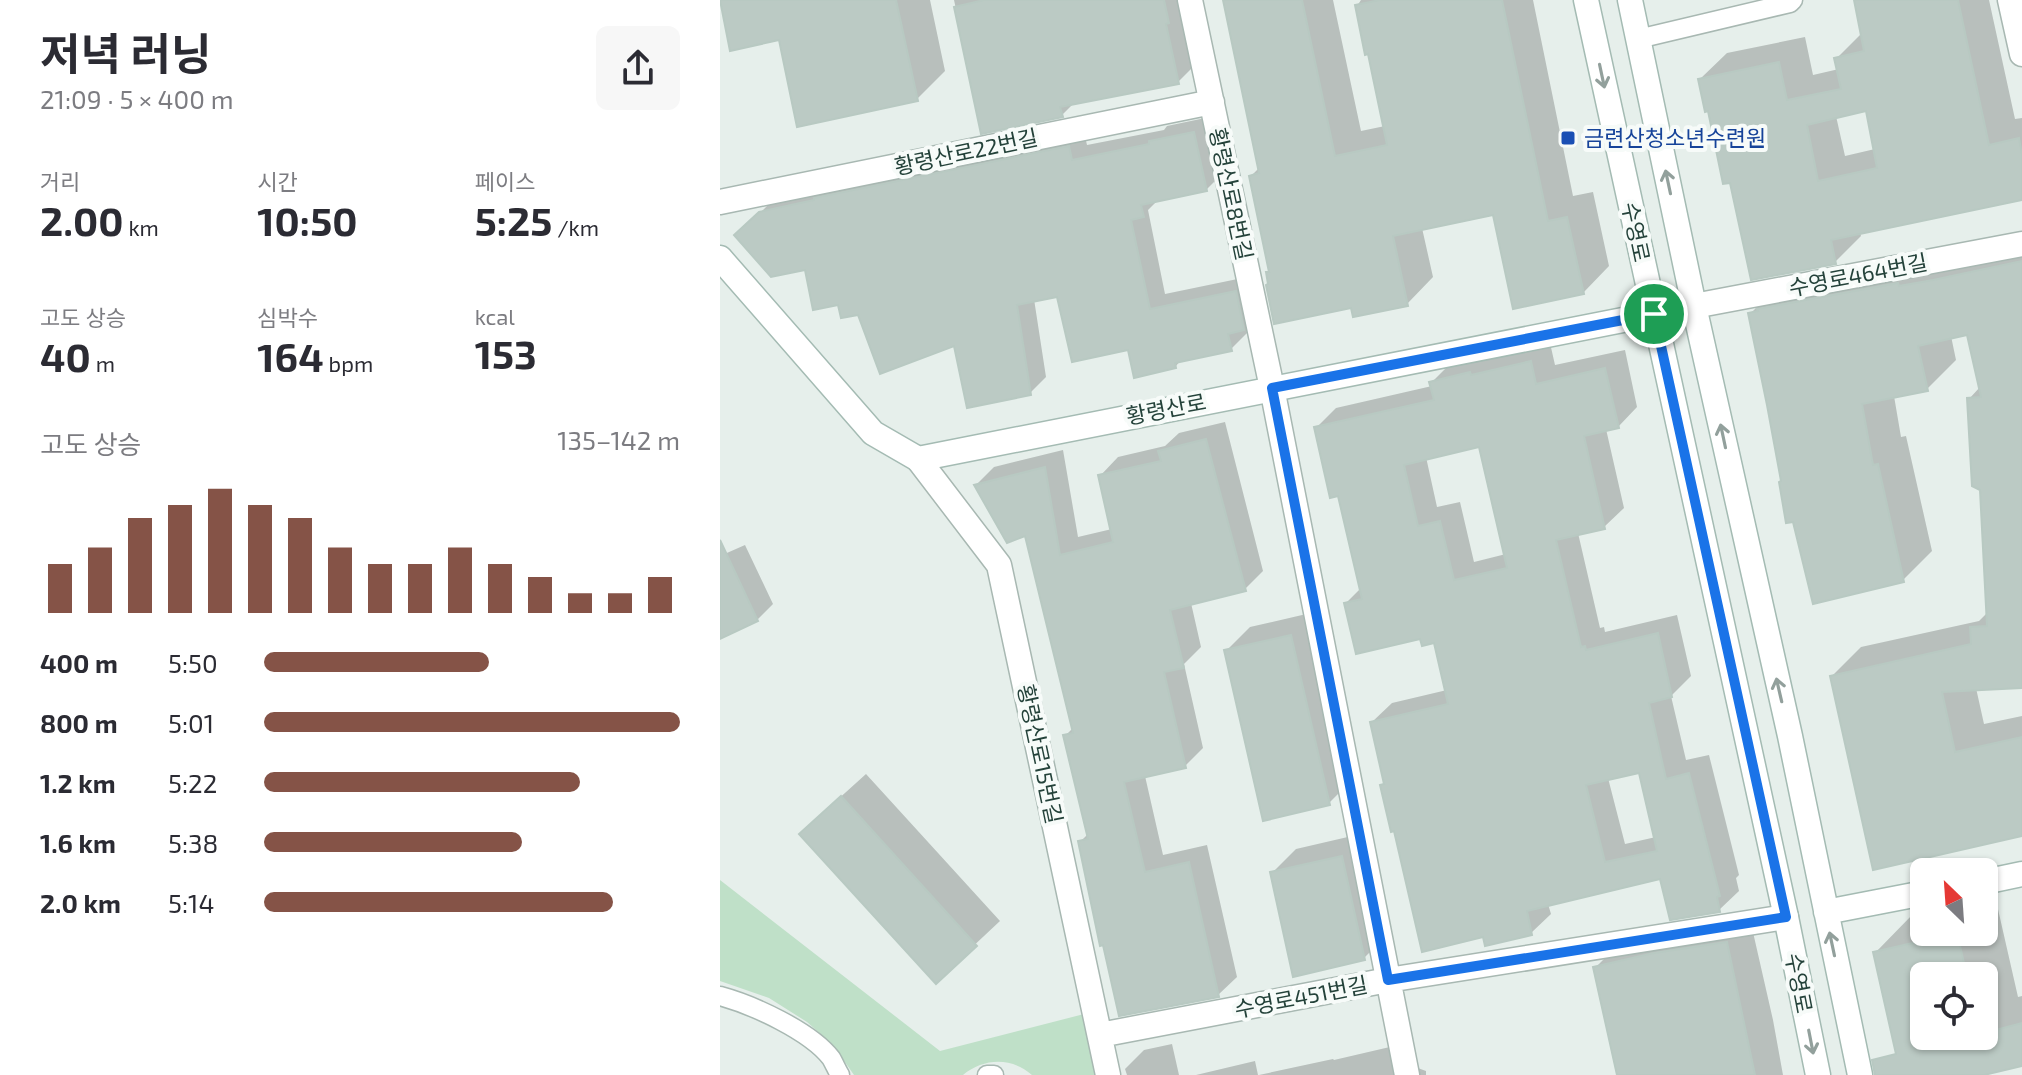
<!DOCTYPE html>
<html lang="ko">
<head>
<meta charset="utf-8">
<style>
	:root { --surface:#fff; --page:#f7f7f7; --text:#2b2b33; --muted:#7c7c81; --accent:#855347 }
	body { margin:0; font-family:"Exo 2","Noto Sans KR",sans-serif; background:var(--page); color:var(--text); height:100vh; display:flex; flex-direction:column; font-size:30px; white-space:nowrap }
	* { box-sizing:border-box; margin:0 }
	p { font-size:26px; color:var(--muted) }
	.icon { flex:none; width:44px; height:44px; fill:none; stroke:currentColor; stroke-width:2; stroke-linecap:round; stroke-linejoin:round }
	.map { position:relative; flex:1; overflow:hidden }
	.sheet { display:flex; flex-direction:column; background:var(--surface); width:720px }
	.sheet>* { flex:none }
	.needle { width:52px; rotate:335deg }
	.fabs { position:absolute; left:1190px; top:858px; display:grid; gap:16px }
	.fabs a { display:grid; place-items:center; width:88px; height:88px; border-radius:12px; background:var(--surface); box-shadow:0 2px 6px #0004; font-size:40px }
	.pin { position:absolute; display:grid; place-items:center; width:68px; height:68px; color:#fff; margin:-34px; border:4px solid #fff; border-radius:50%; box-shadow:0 2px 8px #0007 }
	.round { display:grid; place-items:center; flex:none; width:84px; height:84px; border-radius:12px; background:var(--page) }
	.head { display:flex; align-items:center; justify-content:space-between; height:136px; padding:0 40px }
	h1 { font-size:44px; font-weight:700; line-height:60px }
	.stats { display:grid; grid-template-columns:repeat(3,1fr); gap:12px; height:136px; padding:8px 40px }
	.stats div { display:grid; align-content:center }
	.stats b { font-size:40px; font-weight:700 }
	.stats small { font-size:22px; font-weight:400 }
	.stats p { font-size:22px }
	.chart { height:224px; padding:16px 40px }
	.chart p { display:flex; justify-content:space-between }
	.chart svg { width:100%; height:144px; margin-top:8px; stroke:var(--accent); stroke-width:6 }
	ul { padding:0 40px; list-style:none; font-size:26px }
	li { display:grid; grid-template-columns:128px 96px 1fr; align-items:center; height:60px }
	li i { height:20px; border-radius:10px; background:var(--accent) }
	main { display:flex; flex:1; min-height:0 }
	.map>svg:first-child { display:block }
</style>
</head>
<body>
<main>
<section class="sheet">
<div class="head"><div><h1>저녁 러닝</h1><p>21:09 · 5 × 400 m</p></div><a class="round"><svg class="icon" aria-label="share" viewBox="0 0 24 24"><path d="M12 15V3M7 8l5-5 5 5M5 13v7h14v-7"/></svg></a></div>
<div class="stats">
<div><p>거리</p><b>2.00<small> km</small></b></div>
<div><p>시간</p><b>10:50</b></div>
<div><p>페이스</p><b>5:25<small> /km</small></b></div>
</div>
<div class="stats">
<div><p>고도 상승</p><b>40<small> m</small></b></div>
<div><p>심박수</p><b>164<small> bpm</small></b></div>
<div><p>kcal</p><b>153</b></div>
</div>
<div class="chart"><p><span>고도 상승</span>135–142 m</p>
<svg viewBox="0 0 160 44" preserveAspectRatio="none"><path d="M5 44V29M15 44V24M25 44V15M35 44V11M45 44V6M55 44V11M65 44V15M75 44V24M85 44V29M95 44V29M105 44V24M115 44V29M125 44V33M135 44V38M145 44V38M155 44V33"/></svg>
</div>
<ul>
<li><b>400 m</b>5:50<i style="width:54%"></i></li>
<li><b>800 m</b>5:01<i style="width:100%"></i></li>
<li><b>1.2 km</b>5:22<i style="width:76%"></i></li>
<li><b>1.6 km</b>5:38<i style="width:62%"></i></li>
<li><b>2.0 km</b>5:14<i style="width:84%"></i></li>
</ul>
</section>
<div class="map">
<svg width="1302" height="1075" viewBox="0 0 1302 1075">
	<rect width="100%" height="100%" fill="#e6efeb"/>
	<!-- green -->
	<path fill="#bfe0c8" d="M0,880L220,1051L368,1013L381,1075H312C291,1057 264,1058 243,1075H134L113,1045L87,1022L49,998L0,981Z"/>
	<!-- shadow -->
	<path fill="#0003" fill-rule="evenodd" d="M1,0H210L225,71L197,99L60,38Z
		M234,0H473L484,56L458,82L355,102L342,115L262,131Z
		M505,0H613L641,131L665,126L637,6L641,0H813L853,196L873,192L889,266L863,293L775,213L702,228L713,277L687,304L633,305L550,283L551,270L531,176L540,167Z
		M1136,0H1269L1295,119L1302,118V198L1140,232L1141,236L1115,262L1012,180L980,79L1007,53L1085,37L1093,75L1119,69L1116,59L1142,33ZM1147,109L1155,149L1125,156L1116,116Z
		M490,117L502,174L486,190L439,199L428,210L445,294L532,276L539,312L526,326L527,333L511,349L462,359L455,367L409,347L339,294L314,299L326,377L310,393L236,343L139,312L120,303L86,268L17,236L57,196L364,132L367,145L444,130L447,126Z
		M1302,240V686L1256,688L1264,724L1302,716V834L1112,676L1141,647L1259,621L1268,612L1262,489L1249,399L1260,387L1249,332L1231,336L1236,360L1207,389L1174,396L1181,437L1186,436L1212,551L1183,580L1063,480L1030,314L1059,285Z
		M830,343L835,365L905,350L917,407L898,427L886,429L904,508L884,527L858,533L880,628L884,627L885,632L957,615L971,676L951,696L966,760L989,755L1019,875L1016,878L1019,891L999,910L941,876L828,904L831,914L811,933L765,935L676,828L652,722L672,703L727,690L715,641L702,637L626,603L641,588L619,494L596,428L616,408L712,386V382L731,363ZM761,444L786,554L754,562L740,502L717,507L706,457ZM920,771L936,837L905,844L888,778Z
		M505,422L543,571L525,589L471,603L481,647L464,664L483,748L465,766L425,776L443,855L487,845L517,977L498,995L360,842L368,834L346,735L354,727L306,533L256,485L274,467L343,450L358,537L392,529L380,476L398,457L445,446L459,433Z
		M25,545L53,604L37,620L0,637V556Z
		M595,612L632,780L609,803L506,651L530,627Z
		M146,774L280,921L216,981L105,811Z
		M645,833L668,934L644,958L552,873L576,849Z
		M1275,896L1298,997L1302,996V1064L1256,1075H1184L1155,953L1193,914L1204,912V932H1264V899ZM1204,976H1264V1036H1204Z
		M1030,919L1053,1020L1063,1075H899L875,968L899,944Z
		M687,1043L695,1067L706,1071V1075H539L613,1059L614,1060Z
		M452,1044L459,1075H407L405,1069L424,1050Z
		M535,1061L538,1075H476Z"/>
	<!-- building -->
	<path fill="#bbcac4" stroke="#b8c9c2" stroke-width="2" fill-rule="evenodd" d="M0,0H176L198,101L77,127L59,40L10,51Z
		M264,0H444L449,23L446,24L459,84L340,107L343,117L261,134L234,7Z
		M503,0H582L615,156L667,145L648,54L645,55L635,5L660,0H782L828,221L847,217L864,294L793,309L773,215L673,236L688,306L633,317L631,308L554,324L546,285L548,284L546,272H549L529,176L539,173Z
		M1134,0H1238L1269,145L1299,138L1302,155V200L1111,240L1116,264L1031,280L1010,183L1003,184L988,111L985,112L978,79L1059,62L1067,100L1121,89L1114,58L1144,51ZM1146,111L1157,168L1098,181L1087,125Z
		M474,132L487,191L421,205L424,217L411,220L430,309L516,291L524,330L508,334L512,351L455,363L456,368L414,378L408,350L352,362L337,297L297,305L311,395L247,408L234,346L160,374L138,315L121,318L118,305L93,310L85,270L51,277L14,235L39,212L94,200V198L349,146L352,160L429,144V141Z
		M1302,261V688L1222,692L1235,752L1302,737V836L1153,870L1110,676L1251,644L1250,627L1267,626L1260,490L1252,486L1247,398L1261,397L1247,335L1198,346L1208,391L1142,404L1153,465L1158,464L1184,582L1093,604L1073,522L1066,523L1059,482L1061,481L1047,405L1028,313L1038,311L1037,309L1178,283L1179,286L1213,280Z
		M811,361L816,384L885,368L899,428L864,436L885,529L836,540L861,647L865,646L866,650L938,633L952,697L929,703L946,779L969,773L1000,896L997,897L1000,912L950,920L940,879L807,911L812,935L765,946L763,937L702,952L674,831L671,832L660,785L664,784L650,722L728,704L714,643L702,646L700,639L636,654L624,603L642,599L618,496L610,498L594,427L714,400L709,382L750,372L751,375ZM759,447L787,568L734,580L720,521L698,526L684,465ZM919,773L937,851L885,862L866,785Z
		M486,439L526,591L450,610L464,668L444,672L466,768L404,782L425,872L469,862L499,997L399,1016L383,945L380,946L358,841L368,839L343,735L353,733L305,536L287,543L254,485L325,467L340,555L393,542L378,475L441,461L438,451Z
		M0,540L38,621L0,639Z
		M571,635L610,805L543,821L504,650Z
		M121,796L257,946L216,984L79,834Z
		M622,856L645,960L573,977L550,872Z
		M1237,933L1247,976H1204V1048L1250,1036H1264V1033L1302,1023V1066L1264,1075H1155L1152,1060L1176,1054L1153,952Z
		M1007,942L1035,1075H897L873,967L934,953Z"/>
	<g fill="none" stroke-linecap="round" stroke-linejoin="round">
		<defs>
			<path id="lane" d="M918,39L1070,3L1073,0
				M0,996C33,1005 90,1031 111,1058C114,1063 117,1070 120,1075
				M267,1075H274"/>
			<path id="street" d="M470,0L552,388L687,1075
				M1290,0L1302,54
				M0,202L492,102
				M974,306L1302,244
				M198,459L279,565L388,1075
				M380,1035L668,980L1066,917"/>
			<path id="secondary" d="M866,0L1066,917L1098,1075
				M910,0L974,306L1070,736L1140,1075
				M0,258L153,433L198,459L974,306
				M1264,882L1302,874
				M1106,912L1204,893"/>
		</defs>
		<!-- lane casing -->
		<use href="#lane" stroke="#a8b8b2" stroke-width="21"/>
		<!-- street casing -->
		<use href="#street" stroke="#a8b8b2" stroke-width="27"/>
		<!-- secondary casing -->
		<use href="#secondary" stroke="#a4bbb3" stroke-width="27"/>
		<!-- lane -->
		<use href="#lane" stroke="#fff" stroke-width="18"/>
		<!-- street -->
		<use href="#street" stroke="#fff" stroke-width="24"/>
		<!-- secondary -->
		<use href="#secondary" stroke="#fff" stroke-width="24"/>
	</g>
	<!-- one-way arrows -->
	<defs><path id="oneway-shaft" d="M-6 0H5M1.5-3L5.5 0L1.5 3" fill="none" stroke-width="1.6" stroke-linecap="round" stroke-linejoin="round" transform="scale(2)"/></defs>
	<g stroke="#92a09c">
		<use href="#oneway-shaft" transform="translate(882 76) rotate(78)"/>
		<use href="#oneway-shaft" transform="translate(948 182) rotate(-102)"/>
		<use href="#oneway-shaft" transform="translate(1003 436) rotate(-102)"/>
		<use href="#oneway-shaft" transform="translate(1059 690) rotate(-103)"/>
		<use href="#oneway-shaft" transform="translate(1112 944) rotate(-102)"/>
		<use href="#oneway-shaft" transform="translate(1091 1042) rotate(79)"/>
	</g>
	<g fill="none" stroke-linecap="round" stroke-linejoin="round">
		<defs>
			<path id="route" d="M934,314L1066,917L668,980L552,388Z"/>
		</defs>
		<!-- route casing -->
		<use href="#route" stroke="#fff" stroke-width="16"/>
		<!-- route -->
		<use href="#route" stroke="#1a73e8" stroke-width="10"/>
	</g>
	<!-- markers -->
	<rect fill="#1a4fb4" stroke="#f7fbf9" stroke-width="3" x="840" y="130" width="16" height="16" rx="4"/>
	<g text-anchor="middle" stroke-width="8" stroke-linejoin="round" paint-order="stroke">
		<!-- transit labels -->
		<g font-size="22" fill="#164399" stroke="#f7fbf9" text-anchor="start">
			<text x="864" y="146">금련산청소년수련원</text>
		</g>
		<!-- street labels -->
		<g font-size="22" fill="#24423a" stroke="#f7fbf9">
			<text transform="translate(246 152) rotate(-12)" y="8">황령산로22번길</text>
			<text transform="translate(511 194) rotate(78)" y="8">황령산로8번길</text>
			<text transform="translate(916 232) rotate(78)" y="8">수영로</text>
			<text transform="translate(1138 275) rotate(-11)" y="8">수영로464번길</text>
			<text transform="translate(446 409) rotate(-11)" y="8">황령산로</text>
			<text transform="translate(320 754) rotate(78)" y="8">황령산로15번길</text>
			<text transform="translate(1079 983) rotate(79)" y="8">수영로</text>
			<text transform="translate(581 997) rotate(-11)" y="8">수영로451번길</text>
		</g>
	</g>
</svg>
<div class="fabs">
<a><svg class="needle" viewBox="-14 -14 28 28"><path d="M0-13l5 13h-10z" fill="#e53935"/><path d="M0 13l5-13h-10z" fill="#7c7c81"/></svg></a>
<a><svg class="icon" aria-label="locate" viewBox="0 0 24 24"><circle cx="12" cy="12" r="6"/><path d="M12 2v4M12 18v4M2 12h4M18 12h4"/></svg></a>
</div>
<div class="pin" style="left:934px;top:314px;background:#1e9e55"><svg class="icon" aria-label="arrive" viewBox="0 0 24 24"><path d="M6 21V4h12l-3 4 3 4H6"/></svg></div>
</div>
</main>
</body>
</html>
